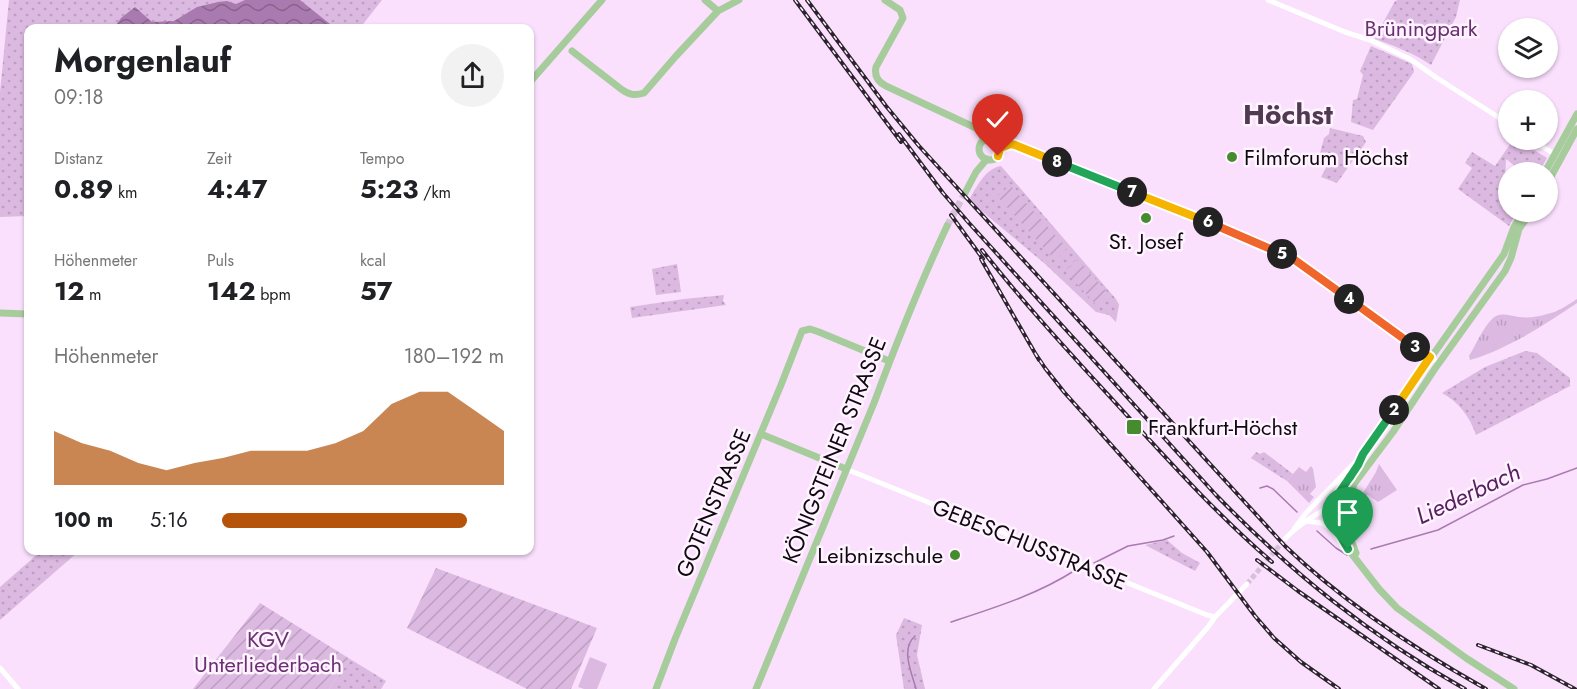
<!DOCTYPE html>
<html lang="de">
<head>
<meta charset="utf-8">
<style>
	:root { --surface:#fff; --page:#f2f2f2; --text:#202124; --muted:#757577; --accent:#b45309 }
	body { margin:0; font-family:Jost,sans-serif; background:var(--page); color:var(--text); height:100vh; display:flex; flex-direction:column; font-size:22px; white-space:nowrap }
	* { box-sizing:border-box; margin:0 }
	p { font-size:20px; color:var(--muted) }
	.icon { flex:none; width:33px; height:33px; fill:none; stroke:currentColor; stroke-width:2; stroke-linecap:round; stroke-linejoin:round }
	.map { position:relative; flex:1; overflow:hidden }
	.sheet { position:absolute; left:24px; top:24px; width:510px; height:531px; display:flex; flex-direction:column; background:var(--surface); border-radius:12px; box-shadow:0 2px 4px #0004 }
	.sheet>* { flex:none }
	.tools { position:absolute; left:1498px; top:18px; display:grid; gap:12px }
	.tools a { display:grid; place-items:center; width:60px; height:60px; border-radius:50%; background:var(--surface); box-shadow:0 2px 4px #0004; font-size:30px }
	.pin { position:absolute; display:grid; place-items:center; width:51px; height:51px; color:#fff; margin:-62px -26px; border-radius:50% 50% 50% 0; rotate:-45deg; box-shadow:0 0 6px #0007 }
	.pin .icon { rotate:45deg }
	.km { position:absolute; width:30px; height:30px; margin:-15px; border-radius:50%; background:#222; color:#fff; font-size:16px; line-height:30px; text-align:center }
	.round { display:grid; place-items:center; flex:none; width:63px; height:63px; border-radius:32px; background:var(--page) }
	.headline { display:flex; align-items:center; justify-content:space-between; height:102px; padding:0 30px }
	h1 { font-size:33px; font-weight:700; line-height:45px }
	.stats { display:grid; grid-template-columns:repeat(3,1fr); gap:9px; height:102px; padding:6px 30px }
	.stats div { display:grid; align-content:center }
	.stats b { font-size:26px; font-weight:700 }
	.stats small { font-size:16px; font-weight:400 }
	.stats p { font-size:16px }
	.chart { height:168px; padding:12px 30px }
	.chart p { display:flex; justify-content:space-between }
	.chart svg { width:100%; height:108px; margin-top:6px; fill:var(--accent); opacity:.7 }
	ul { padding:0 30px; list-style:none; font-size:20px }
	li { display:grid; grid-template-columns:96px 72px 1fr; align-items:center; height:45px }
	li i { height:15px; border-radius:8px; background:var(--accent) }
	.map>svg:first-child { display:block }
</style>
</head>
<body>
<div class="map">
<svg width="1577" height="689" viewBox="0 0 1577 689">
	<defs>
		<pattern id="grass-tufts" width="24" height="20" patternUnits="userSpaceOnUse" patternTransform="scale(1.5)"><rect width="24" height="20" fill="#dcb9e1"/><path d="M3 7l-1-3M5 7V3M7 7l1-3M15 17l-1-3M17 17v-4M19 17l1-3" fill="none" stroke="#bc9ec0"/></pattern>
		<pattern id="park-dots" width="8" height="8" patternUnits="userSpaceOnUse" patternTransform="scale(1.5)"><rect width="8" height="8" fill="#dcb9e1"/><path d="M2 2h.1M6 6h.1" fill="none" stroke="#bc9ec0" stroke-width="1.8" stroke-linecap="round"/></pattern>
		<pattern id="garden-furrows" width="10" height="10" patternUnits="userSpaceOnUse" patternTransform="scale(1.5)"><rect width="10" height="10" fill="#dcb9e1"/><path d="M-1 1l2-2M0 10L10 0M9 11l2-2" fill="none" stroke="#bc9ec0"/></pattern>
		<pattern id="water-waves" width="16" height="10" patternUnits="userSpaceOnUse" patternTransform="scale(1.5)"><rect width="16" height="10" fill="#a97aaf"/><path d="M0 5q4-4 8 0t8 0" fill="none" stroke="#88628d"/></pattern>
	</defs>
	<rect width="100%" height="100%" fill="#fae0fd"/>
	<!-- grass -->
	<path fill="url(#grass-tufts)" d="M1577,299V303C1546,324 1506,350 1470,360L1469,356C1476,345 1482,329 1492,319C1500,311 1509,316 1519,317C1528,318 1538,317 1547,314C1558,312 1568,305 1577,299Z
		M1379,464L1397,490L1378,502L1368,495L1361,496L1376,472Z
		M1311,466L1313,469L1316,487L1310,494L1314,497L1309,503L1287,481L1299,467L1306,472Z"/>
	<!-- park -->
	<path fill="url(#park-dots)" d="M9,0H382L360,28H28V216L0,217V92Z
		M1398,0H1460L1456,17L1431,65C1413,53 1395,46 1375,39L1377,34L1378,35V32L1395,1Z
		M1371,46L1412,64L1414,72L1373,130L1351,122L1353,100L1357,99L1363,75L1360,71Z
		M1330,128L1363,136L1366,142L1337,183L1321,177L1329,162L1319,157L1324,138L1329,134Z
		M1513,140H1518L1547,158L1539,172H1512L1516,167L1506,159L1505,182L1509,177V212H1517L1509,226L1458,189L1472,168L1465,163L1472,152L1495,166Z
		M1001,166L1116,299L1119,305L1116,322L1109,315L1096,312L1044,263L978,208L970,198C977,186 986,168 1001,166Z
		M677,264L681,292L656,295L652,269Z
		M724,295L723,301L726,305L632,318L630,307L684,299Z
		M1525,351L1537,353L1570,378V386L1476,435C1470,417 1459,402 1442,393L1485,367Z
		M1256,452L1260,454L1264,452L1293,474L1287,481L1251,458Z
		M1167,540L1182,553L1200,563L1195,571L1145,545Z
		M41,551H79L0,620V587Z
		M904,618L922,625L917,655L925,689H904L896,635Z
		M350,659L386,681L381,689H329Z"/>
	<!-- garden -->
	<path fill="url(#garden-furrows)" d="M1010,185L1067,248L1059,257L1054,259L997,196L1001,192H1005L1006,187Z
		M1078,260L1111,296L1104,300L1102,304L1098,307L1066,272L1068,267L1072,266L1074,261Z
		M436,568L597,628L571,689H527L407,628Z
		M260,603L350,659L329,689H193Z"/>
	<!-- pitch -->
	<path fill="#dcb9e1" d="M590,657L607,664L597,689H584L578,687Z"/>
	<!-- water -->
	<path fill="url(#water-waves)" d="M245,0H300L335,28H196L191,26L174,28H114L121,18L135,7L152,22L174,21L197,7L218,2L227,1L236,4Z"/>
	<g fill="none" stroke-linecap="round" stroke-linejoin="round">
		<!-- stream -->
		<path stroke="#a97aaf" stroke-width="1.5" d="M28,169V168
			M1260,488L1267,486L1273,489L1297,512
			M1317,531L1336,548L1347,555
			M1371,549L1438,530L1523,485L1547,479L1577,468
			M1094,563L1128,546L1163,540L1174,536
			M951,622C994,608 1039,594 1077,569
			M915,636C900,649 912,673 916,689"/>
		<!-- minor-tunnel -->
		<path stroke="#d7c0da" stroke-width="5" stroke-dasharray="5 2.5" stroke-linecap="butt" d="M1247,584L1285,539"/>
		<!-- major-tunnel -->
		<path stroke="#d7c0da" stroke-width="7" stroke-dasharray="7 3.5" stroke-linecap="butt" d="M947,226L965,193"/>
		<!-- minor -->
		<path stroke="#fff" stroke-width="5" d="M1268,0L1345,32L1370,40L1410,59L1437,78L1509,124
			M1532,140L1556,155
			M1001,148L1011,145H1015L1249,239L1292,258L1439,363
			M846,469L1207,615L1215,617
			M1306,521L1322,523L1337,532
			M1294,529L1306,513L1362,455
			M1285,539C1304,517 1334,509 1352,486
			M0,668L18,689
			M1154,689L1208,627L1215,617L1247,584"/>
		<!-- major -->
		<path stroke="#a7cc9c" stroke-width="7" d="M705,0L718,11
			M885,0L900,10L903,18L876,67C874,76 878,82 886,86L976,128L980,132L984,141
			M572,51L621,89C629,95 635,96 644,93L676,56L718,11L739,0
			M530,82L602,0
			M979 149a11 11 0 1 1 22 0a11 11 0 1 1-22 0Z
			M1545,172L1577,114
			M1548,182L1577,129
			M965,193L976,172L987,159
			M0,313L28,314
			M761,434L846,469
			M1356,553L1349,535L1347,521L1348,503L1354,484L1393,432L1434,370L1505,271L1511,258L1519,229L1531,212
			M656,689L675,639L781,385L802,331L810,329L819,332L889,361
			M756,689L874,403C896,344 920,284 947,226
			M1514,689L1466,658L1397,608L1379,589L1348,549L1334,523L1331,510L1336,496L1358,465L1363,454L1504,254L1514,227L1523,212"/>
		<defs>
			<path id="rail" d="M795,0L901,142
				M807,0L886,106L919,146L1285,546C1344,603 1415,649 1486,689
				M899,134L943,193L969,223L1216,495C1292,573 1370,636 1465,689
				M951,215L983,259
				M982,250C1029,310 1082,366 1133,422C1178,471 1222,519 1272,562
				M981,259L1039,360
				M1035,353L1045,368L1064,392L1207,552L1255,616L1274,638L1301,662L1339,689
				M1257,560L1298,591L1439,689
				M1478,645L1531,665L1575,689"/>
		</defs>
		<!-- rail casing -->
		<use href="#rail" stroke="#2d232e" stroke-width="4"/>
		<!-- rail -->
		<use href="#rail" stroke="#fef3ff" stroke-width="1.5" stroke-dasharray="4.5" stroke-linecap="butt"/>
	</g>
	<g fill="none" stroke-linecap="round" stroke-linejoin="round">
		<defs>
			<path id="split-1" d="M1348,549C1327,513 1325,512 1350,477"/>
			<path id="split-2" d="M1350,477L1358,465L1363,454L1394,410"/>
			<path id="split-3" d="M1394,410L1430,357L1415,347"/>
			<path id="split-4" d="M1349,299L1415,347"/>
			<path id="split-5" d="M1282,254L1292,258L1349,299"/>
			<path id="split-6" d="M1208,222L1282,254"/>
			<path id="split-7" d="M1132,192L1208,222"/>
			<path id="split-8" d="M1057,162L1132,192"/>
			<path id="split-9" d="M998,156L1000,148L1011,144L1015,145L1057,162"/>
		</defs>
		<!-- split-1 casing -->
		<use href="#split-1" stroke="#fff" stroke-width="12"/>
		<!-- split-2 casing -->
		<use href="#split-2" stroke="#fff" stroke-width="12"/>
		<!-- split-3 casing -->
		<use href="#split-3" stroke="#fff" stroke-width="12"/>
		<!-- split-4 casing -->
		<use href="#split-4" stroke="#fff" stroke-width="12"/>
		<!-- split-5 casing -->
		<use href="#split-5" stroke="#fff" stroke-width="12"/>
		<!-- split-6 casing -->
		<use href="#split-6" stroke="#fff" stroke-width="12"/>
		<!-- split-7 casing -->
		<use href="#split-7" stroke="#fff" stroke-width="12"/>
		<!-- split-8 casing -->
		<use href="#split-8" stroke="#fff" stroke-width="12"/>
		<!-- split-9 casing -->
		<use href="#split-9" stroke="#fff" stroke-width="12"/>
		<!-- split-1 -->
		<use href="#split-1" stroke="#22a559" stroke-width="8"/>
		<!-- split-2 -->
		<use href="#split-2" stroke="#22a559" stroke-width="8"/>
		<!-- split-3 -->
		<use href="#split-3" stroke="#f5b400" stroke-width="8"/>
		<!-- split-4 -->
		<use href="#split-4" stroke="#f0652b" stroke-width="8"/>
		<!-- split-5 -->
		<use href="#split-5" stroke="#f0652b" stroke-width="8"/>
		<!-- split-6 -->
		<use href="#split-6" stroke="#f0652b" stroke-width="8"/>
		<!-- split-7 -->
		<use href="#split-7" stroke="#f5b400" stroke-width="8"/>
		<!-- split-8 -->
		<use href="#split-8" stroke="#22a559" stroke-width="8"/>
		<!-- split-9 -->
		<use href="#split-9" stroke="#f5b400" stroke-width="8"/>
	</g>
	<!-- markers -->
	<g fill="#478b2f" stroke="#fef3ff" stroke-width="2">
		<circle cx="1232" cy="157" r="6"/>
		<circle cx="1146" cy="218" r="6"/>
		<rect x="1126" y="419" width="16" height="16" rx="3"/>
		<circle cx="955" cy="555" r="6"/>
	</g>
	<g text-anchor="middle" stroke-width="5" stroke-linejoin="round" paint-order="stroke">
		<!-- park labels -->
		<g font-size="22" fill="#6b3073" stroke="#fef3ff">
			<text x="1421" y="36">Brüningpark</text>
			<text x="268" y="647">KGV<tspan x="268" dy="25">Unterliederbach</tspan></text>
		</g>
		<!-- poi labels -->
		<g font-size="22" fill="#100811" stroke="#fef3ff" text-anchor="start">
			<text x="1244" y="165">Filmforum Höchst</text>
			<text x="1146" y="249" text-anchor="middle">St. Josef</text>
			<text x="1148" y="435">Frankfurt-Höchst</text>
			<text x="943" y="563" text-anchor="end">Leibnizschule</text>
		</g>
		<!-- street labels -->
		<g font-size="22" fill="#100811" stroke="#fef3ff">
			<text transform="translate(834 450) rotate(-68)" y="8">KÖNIGSTEINER STRASSE</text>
			<text transform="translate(713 503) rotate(-67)" y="8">GOTENSTRASSE</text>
			<text transform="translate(1030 544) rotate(22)" y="8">GEBESCHUSSTRASSE</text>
		</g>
		<!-- water labels -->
		<g font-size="24" font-style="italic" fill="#591e61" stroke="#fef3ff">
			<text transform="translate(1468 494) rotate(-25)" y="8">Liederbach</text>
		</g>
		<!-- district labels -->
		<g font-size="28" font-weight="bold" fill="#4f3a51" stroke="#fef3ff">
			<text x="1288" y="124">Höchst</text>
		</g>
	</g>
</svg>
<div class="tools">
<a><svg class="icon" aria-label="layers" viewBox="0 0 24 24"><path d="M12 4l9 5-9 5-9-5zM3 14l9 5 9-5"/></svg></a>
<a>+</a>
<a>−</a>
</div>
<div class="pin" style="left:1348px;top:549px;background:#1e9e55"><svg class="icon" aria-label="arrive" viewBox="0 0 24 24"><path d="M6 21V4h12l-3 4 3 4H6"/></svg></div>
<div class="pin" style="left:998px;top:156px;background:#d93025"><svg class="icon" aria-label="check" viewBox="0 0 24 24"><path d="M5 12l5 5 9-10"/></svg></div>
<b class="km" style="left:1394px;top:410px">2</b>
<b class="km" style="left:1415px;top:347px">3</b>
<b class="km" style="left:1349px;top:299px">4</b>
<b class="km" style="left:1282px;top:254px">5</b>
<b class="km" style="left:1208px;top:222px">6</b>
<b class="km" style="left:1132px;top:192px">7</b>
<b class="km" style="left:1057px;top:162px">8</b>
<section class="sheet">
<div class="headline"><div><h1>Morgenlauf</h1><p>09:18</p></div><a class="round"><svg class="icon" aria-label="share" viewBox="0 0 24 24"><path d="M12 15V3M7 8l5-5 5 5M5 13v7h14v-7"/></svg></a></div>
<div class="stats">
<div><p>Distanz</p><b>0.89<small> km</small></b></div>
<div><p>Zeit</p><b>4:47</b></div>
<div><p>Tempo</p><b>5:23<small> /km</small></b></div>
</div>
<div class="stats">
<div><p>Höhenmeter</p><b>12<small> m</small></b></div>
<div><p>Puls</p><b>142<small> bpm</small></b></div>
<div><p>kcal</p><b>57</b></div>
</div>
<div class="chart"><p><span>Höhenmeter</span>180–192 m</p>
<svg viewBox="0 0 160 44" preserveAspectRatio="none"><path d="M0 44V22L10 27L20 30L30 35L40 38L50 35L60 33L70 30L80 30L90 30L100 27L110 22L120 11L130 6L140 6L150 14L160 22V44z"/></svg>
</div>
<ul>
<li><b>100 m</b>5:16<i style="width:87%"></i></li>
</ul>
</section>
</div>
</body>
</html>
